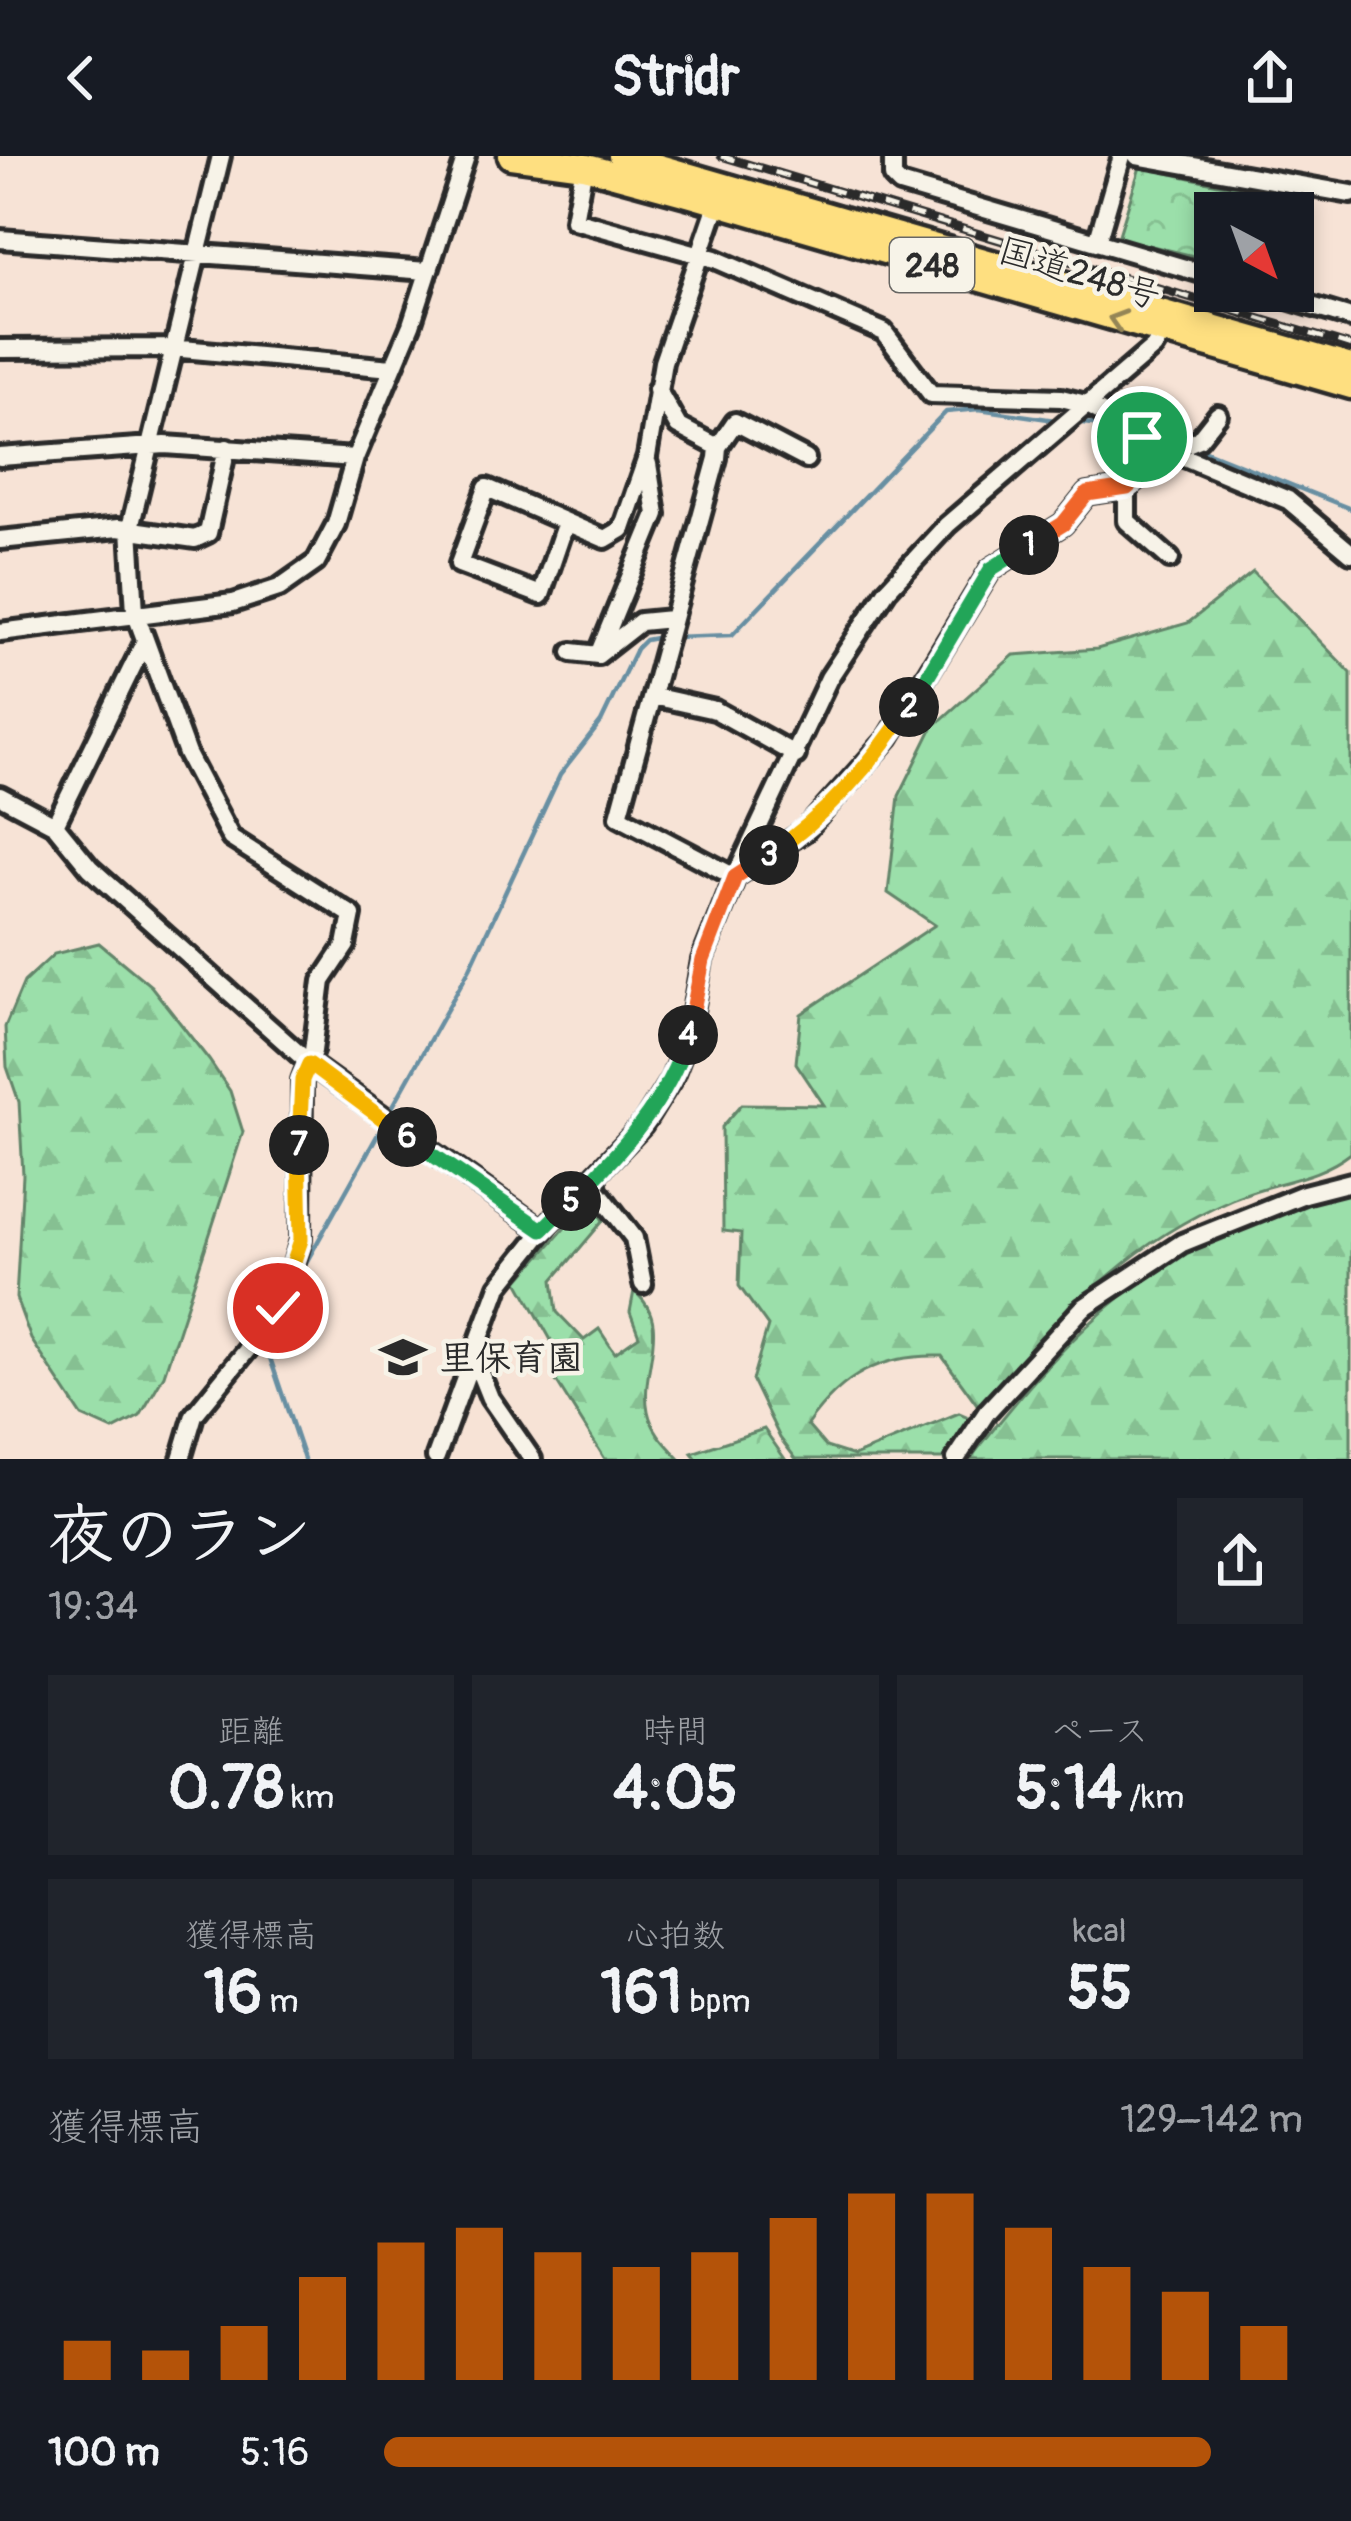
<!DOCTYPE html>
<html lang="ja">
<head>
<meta charset="utf-8">
<style>
	:root { --surface:#171b24; --page:#20242c; --text:#f1f3f6; --muted:#9ea1a6; --accent:#b45309 }
	body { margin:0; font-family:Pangolin,"Klee One",sans-serif; background:var(--page); color:var(--text); height:100vh; display:flex; flex-direction:column; font-size:45px; white-space:nowrap }
	* { box-sizing:border-box; margin:0 }
	p { font-size:39px; color:var(--muted) }
	.icon { flex:none; width:66px; height:66px; fill:none; stroke:currentColor; stroke-width:2; stroke-linecap:round; stroke-linejoin:round }
	.map { position:relative; height:1303px; overflow:hidden }
	.details { display:flex; flex-direction:column; background:var(--surface); flex:1 }
	.details>* { flex:none }
	.needle { width:78px; rotate:139deg }
	.tools { position:absolute; left:1194px; top:36px; display:grid; gap:24px }
	.tools a { display:grid; place-items:center; width:120px; height:120px; border-radius:0px; background:var(--surface); box-shadow:0 6px 18px #0003; font-size:60px }
	.pin { position:absolute; display:grid; place-items:center; width:102px; height:102px; color:#fff; margin:-51px; border:6px solid #fff; border-radius:50%; box-shadow:0 3px 12px #0007 }
	.km { position:absolute; width:60px; height:60px; margin:-30px; border-radius:50%; background:#222; color:#fff; font-size:33px; line-height:60px; text-align:center }
	.round { display:grid; place-items:center; flex:none; width:126px; height:126px; border-radius:0px; background:var(--page) }
	.headline { display:flex; align-items:center; justify-content:space-between; height:204px; padding:0 48px }
	h1 { font-size:66px; font-weight:700; line-height:90px }
	.stats { display:grid; grid-template-columns:repeat(3,1fr); gap:18px; height:204px; padding:12px 48px }
	.stats div { display:grid; align-content:center; border-radius:0px; background:var(--page); text-align:center }
	.stats b { font-size:60px; font-weight:700 }
	.stats small { font-size:33px; font-weight:400 }
	.stats p { font-size:33px }
	.chart { height:336px; padding:24px 48px }
	.chart p { display:flex; justify-content:space-between }
	.chart svg { width:100%; height:216px; margin-top:12px; stroke:var(--accent); stroke-width:6 }
	ul { padding:0 48px; list-style:none; font-size:39px }
	li { display:grid; grid-template-columns:192px 144px 1fr; align-items:center; height:90px }
	li i { height:30px; border-radius:15px; background:var(--accent) }
	header { display:flex; justify-content:space-between; align-items:center; height:156px; padding:0 48px; background:var(--surface); font-size:54px; font-weight:700 }
	.map>svg:first-child { display:block }
</style>
</head>
<body>
<header><svg class="icon" aria-label="back" viewBox="0 0 24 24"><path d="M15 5l-7 7 7 7"/></svg>Stridr<svg class="icon" aria-label="share" viewBox="0 0 24 24"><path d="M12 15V3M7 8l5-5 5 5M5 13v7h14v-7"/></svg></header>
<div class="map">
<svg width="1351" height="1303" viewBox="0 0 1351 1303">
	<defs>
		<pattern id="forest-firs" width="22" height="20" patternUnits="userSpaceOnUse" patternTransform="scale(3)"><rect width="22" height="20" fill="#9bdfaa"/><path d="M5 1l3.5 6h-7zM16 11l3.5 6h-7z" fill="#86c092"/></pattern>
		<pattern id="park-crowns" width="20" height="18" patternUnits="userSpaceOnUse" patternTransform="scale(3)"><rect width="20" height="18" fill="#9bdfaa"/><path d="M2 6a3 3 0 1 1 6 0M12 15a3 3 0 1 1 6 0" fill="none" stroke="#86c092"/></pattern>
	</defs>
	<rect width="100%" height="100%" fill="#f7e3d6"/>
	<filter id="ink" filterUnits="userSpaceOnUse"><feTurbulence type="fractalNoise" baseFrequency=".00833" numOctaves="2"/><feDisplacementMap in="SourceGraphic" scale="24" xChannelSelector="R" yChannelSelector="G"/><feConvolveMatrix kernelMatrix="1 2 1 2 8 2 1 2 1" color-interpolation-filters="sRGB"/></filter>
	<g filter="url(#ink)">
		<!-- forest -->
		<path fill="url(#forest-firs)" stroke="#63856a" stroke-width="3" d="M1253,416L1351,517V997C1315,1025 1273,1025 1232,1043C1115,1093 1063,1165 982,1255L942,1200C881,1198 842,1219 807,1269L826,1291L854,1300L959,1257L975,1264L947,1303H796L780,1282L752,1224L768,1170L739,1130L741,1077L723,1075L722,971L742,948L824,949L796,907L801,858L935,769L888,737L899,640L933,571L1014,499L1097,493L1188,467Z
			M99,787L151,830L209,904L230,935L243,976L164,1219L140,1260L113,1274L82,1260L31,1183L16,1142L23,1019L19,946L7,911L5,871L24,826L54,798Z
			M1351,1033V1303H970C1059,1189 1139,1101 1280,1054C1303,1046 1327,1035 1351,1033Z
			M592,1041L603,1065L553,1124L557,1156L584,1184L599,1173L615,1197L639,1180L630,1156L634,1135C674,1168 639,1213 648,1255C652,1275 666,1288 680,1303H605L556,1225L551,1184L518,1125Z"/>
		<!-- park -->
		<path fill="url(#park-crowns)" stroke="#63856a" stroke-width="3" d="M1140,11L1269,39L1264,57H1215V105L1118,82Z
			M764,1273L785,1303H697L692,1297Z"/>
		<g fill="none" stroke-linecap="round" stroke-linejoin="round">
			<!-- stream -->
			<path stroke="#678fa2" stroke-width="4.5" d="M1074,266L1110,270
				M1151,275L1180,285
				M1196,291L1351,353
				M673,481L732,479L946,256L979,253L1062,265
				M388,959L470,812L560,619L601,566L636,493L645,484L661,481
				M298,1121L383,969
				M264,1184L304,1303"/>
			<defs>
				<path id="minor" d="M893,0V21L900,28L1215,121
					M1137,0L1351,38
					M584,10L574,64L715,103L884,176L931,238L1061,242L1086,248L1170,295L1288,344L1351,397
					M0,83L427,115
					M1097,86L1122,0
					M1261,135L1351,162
					M0,193L171,192L392,212
					M657,233L678,270L718,291L717,302L619,660L735,721
					M718,291L735,266L806,303
					M0,301L165,289L355,302
					M1127,332V365L1170,403
					M566,366L541,439L459,408L487,332L605,383L622,373L647,301L663,206L720,40
					M0,384L118,372L195,383L208,377L227,292
					M0,476L233,447L279,432L316,406L336,368L355,302L411,169L466,0
					M572,496L598,499L640,466L671,463
					M598,499L656,358L648,308
					M652,540L715,554L796,599
					M0,640L55,669L90,712L309,907L542,1074
					M55,669L144,487
					M736,720L805,675L889,581L991,413L1063,368L1087,338L1127,332L1170,295L1199,283L1218,259
					M595,1022L597,1034L634,1082L643,1128
					M472,1197L490,1242L532,1303
					M436,1301L499,1130L550,1066L643,969L672,922L689,878L702,804L735,721L829,522L887,434L947,369L1154,191L1167,169
					M181,1303L194,1259L256,1183L289,1125L301,1084L302,924L313,895L322,825L346,789L352,759L231,682L187,598L135,456L130,372L221,0
					M956,1303L987,1256L1083,1152L1182,1087L1304,1038L1351,1026"/>
				<path id="highway" d="M511,0L584,10L691,39L1351,230
					M621,0L1351,211"/>
			</defs>
			<!-- minor casing -->
			<use href="#minor" stroke="#2b2b2b" stroke-width="26"/>
			<!-- highway casing -->
			<use href="#highway" stroke="#2b2b2b" stroke-width="33"/>
			<!-- minor -->
			<use href="#minor" stroke="#f7f3e8" stroke-width="16"/>
			<!-- highway -->
			<use href="#highway" stroke="#fedf80" stroke-width="24"/>
			<defs>
				<path id="rail" d="M721,0L1351,190"/>
			</defs>
			<!-- rail casing -->
			<use href="#rail" stroke="#2b2b2b" stroke-width="9"/>
			<!-- rail -->
			<use href="#rail" stroke="#f7f3e8" stroke-width="4.5" stroke-dasharray="14" stroke-linecap="butt"/>
		</g>
		<!-- one-way arrows -->
		<defs><path id="oneway-chevron" d="M-2-3.5L2.5 0L-2 3.5" fill="none" stroke-width="1.6" stroke-linecap="round" stroke-linejoin="round" transform="scale(3)"/></defs>
		<use stroke="#948556" href="#oneway-chevron" transform="translate(1117 164) rotate(-163)"/>
	</g>
	<g fill="none" stroke-linecap="round" stroke-linejoin="round" filter="url(#ink)">
		<defs>
			<path id="split-1" d="M1029,389L1063,368L1087,338L1127,332L1170,295L1142,281"/>
			<path id="split-2" d="M909,551L991,413L1029,389"/>
			<path id="split-3" d="M769,699C824,662 873,607 909,551"/>
			<path id="split-4" d="M688,879L703,804L735,721L769,699"/>
			<path id="split-5" d="M571,1045C621,996 667,947 688,879"/>
			<path id="split-6" d="M407,981L542,1074L571,1045"/>
			<path id="split-7" d="M299,989L302,924L309,908L407,981"/>
			<path id="split-8" d="M278,1152L301,1084L299,989"/>
		</defs>
		<!-- split-1 casing -->
		<use href="#split-1" stroke="#fff" stroke-width="24"/>
		<!-- split-2 casing -->
		<use href="#split-2" stroke="#fff" stroke-width="24"/>
		<!-- split-3 casing -->
		<use href="#split-3" stroke="#fff" stroke-width="24"/>
		<!-- split-4 casing -->
		<use href="#split-4" stroke="#fff" stroke-width="24"/>
		<!-- split-5 casing -->
		<use href="#split-5" stroke="#fff" stroke-width="24"/>
		<!-- split-6 casing -->
		<use href="#split-6" stroke="#fff" stroke-width="24"/>
		<!-- split-7 casing -->
		<use href="#split-7" stroke="#fff" stroke-width="24"/>
		<!-- split-8 casing -->
		<use href="#split-8" stroke="#fff" stroke-width="24"/>
		<!-- split-1 -->
		<use href="#split-1" stroke="#f0652b" stroke-width="15"/>
		<!-- split-2 -->
		<use href="#split-2" stroke="#22a559" stroke-width="15"/>
		<!-- split-3 -->
		<use href="#split-3" stroke="#f5b400" stroke-width="15"/>
		<!-- split-4 -->
		<use href="#split-4" stroke="#f0652b" stroke-width="15"/>
		<!-- split-5 -->
		<use href="#split-5" stroke="#22a559" stroke-width="15"/>
		<!-- split-6 -->
		<use href="#split-6" stroke="#22a559" stroke-width="15"/>
		<!-- split-7 -->
		<use href="#split-7" stroke="#f5b400" stroke-width="15"/>
		<!-- split-8 -->
		<use href="#split-8" stroke="#f5b400" stroke-width="15"/>
	</g>
	<!-- icons -->
	<defs>
		<symbol id="school-bare" viewBox="-9 -9 18 18"><path d="M0-5L7-2L0 1L-7-2ZM-4 1L0 2.5L4 1V4Q0 6-4 4Z" fill="#2b2b2b" stroke="#f7f3e8" stroke-width="2.5" paint-order="stroke"/></symbol>
	</defs>
	<g fill-rule="evenodd">
		<use href="#school-bare" x="370" y="1168" width="66" height="66"/>
	</g>
	<g text-anchor="middle" stroke-width="9" stroke-linejoin="round" paint-order="stroke">
		<!-- shield labels -->
		<rect fill="#f7f3e8" stroke="#686764" stroke-width="3" x="890" y="82" width="84" height="54" rx="9"/>
		<g font-size="33" font-weight="bold" fill="#2b2b2b">
			<text x="932" y="121">248</text>
		</g>
		<!-- street labels -->
		<g font-size="36" fill="#2b2b2b" stroke="#f7f3e8">
			<text transform="translate(1080 116) rotate(17)" y="13">国道248号</text>
		</g>
		<!-- poi labels -->
		<g font-size="36" font-weight="bold" fill="#2b2b2b" stroke="#f7f3e8" text-anchor="start">
			<text x="439" y="1214">里保育園</text>
		</g>
	</g>
</svg>
<div class="tools">
<a><svg class="needle" viewBox="-14 -14 28 28"><path d="M0-13l5 13h-10z" fill="#e53935"/><path d="M0 13l5-13h-10z" fill="#9ea1a6"/></svg></a>
</div>
<div class="pin" style="left:1142px;top:281px;background:#1e9e55"><svg class="icon" aria-label="arrive" viewBox="0 0 24 24"><path d="M6 21V4h12l-3 4 3 4H6"/></svg></div>
<div class="pin" style="left:278px;top:1152px;background:#d93025"><svg class="icon" aria-label="check" viewBox="0 0 24 24"><path d="M5 12l5 5 9-10"/></svg></div>
<b class="km" style="left:1029px;top:389px">1</b>
<b class="km" style="left:909px;top:551px">2</b>
<b class="km" style="left:769px;top:699px">3</b>
<b class="km" style="left:688px;top:879px">4</b>
<b class="km" style="left:571px;top:1045px">5</b>
<b class="km" style="left:407px;top:981px">6</b>
<b class="km" style="left:299px;top:989px">7</b>
</div>
<section class="details">
<div class="headline"><div><h1>夜のラン</h1><p>19:34</p></div><a class="round"><svg class="icon" aria-label="share" viewBox="0 0 24 24"><path d="M12 15V3M7 8l5-5 5 5M5 13v7h14v-7"/></svg></a></div>
<div class="stats">
<div><p>距離</p><b>0.78<small> km</small></b></div>
<div><p>時間</p><b>4:05</b></div>
<div><p>ペース</p><b>5:14<small> /km</small></b></div>
</div>
<div class="stats">
<div><p>獲得標高</p><b>16<small> m</small></b></div>
<div><p>心拍数</p><b>161<small> bpm</small></b></div>
<div><p>kcal</p><b>55</b></div>
</div>
<div class="chart"><p><span>獲得標高</span>129–142 m</p>
<svg viewBox="0 0 160 44" preserveAspectRatio="none"><path d="M5 44V36M15 44V38M25 44V33M35 44V23M45 44V16M55 44V13M65 44V18M75 44V21M85 44V18M95 44V11M105 44V6M115 44V6M125 44V13M135 44V21M145 44V26M155 44V33"/></svg>
</div>
<ul>
<li><b>100 m</b>5:16<i style="width:90%"></i></li>
</ul>
</section>
</body>
</html>
